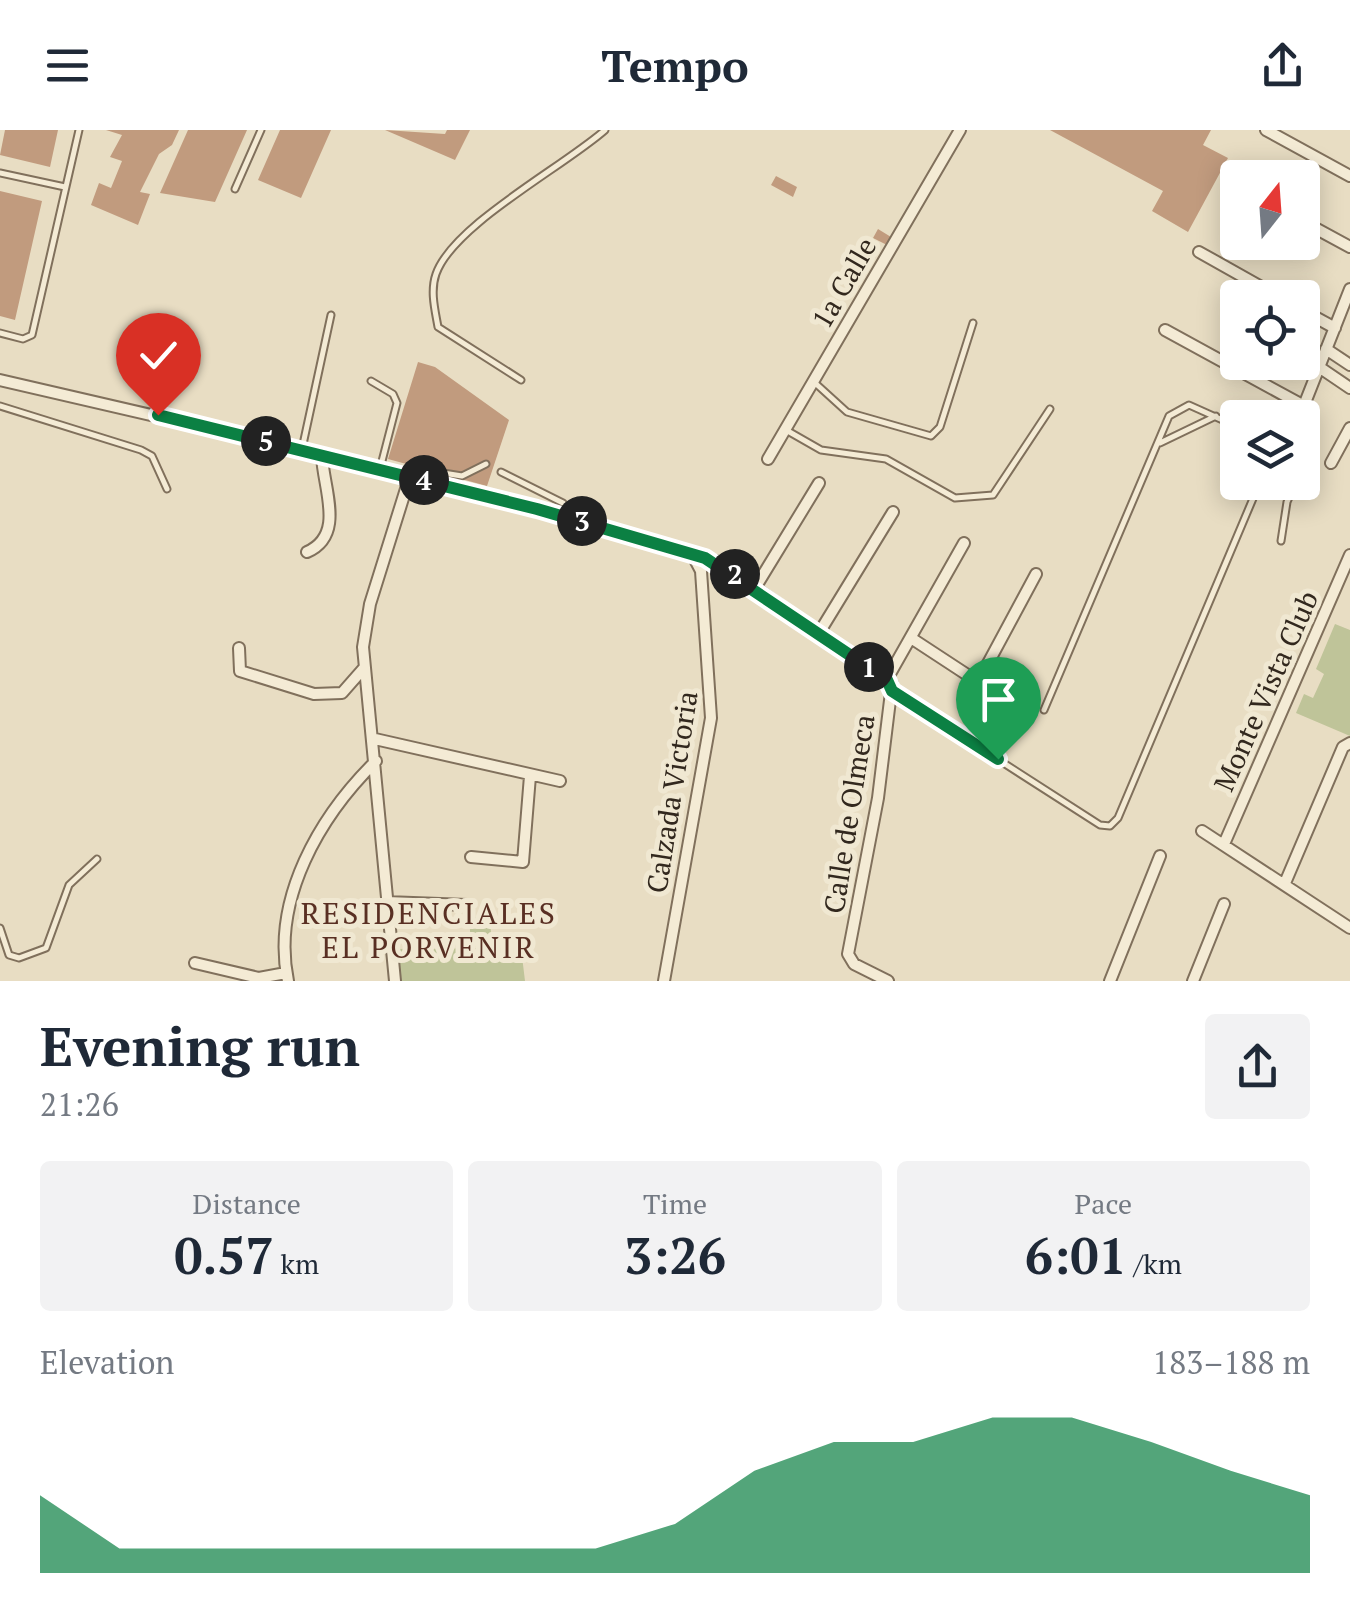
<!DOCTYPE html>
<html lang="en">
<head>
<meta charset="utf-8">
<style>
	:root { --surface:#fff; --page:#f2f2f3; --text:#1f2937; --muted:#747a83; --accent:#0b8043 }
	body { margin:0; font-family:"PT Serif",serif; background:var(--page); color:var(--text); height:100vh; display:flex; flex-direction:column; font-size:38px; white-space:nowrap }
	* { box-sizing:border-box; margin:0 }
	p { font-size:32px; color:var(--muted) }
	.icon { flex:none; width:55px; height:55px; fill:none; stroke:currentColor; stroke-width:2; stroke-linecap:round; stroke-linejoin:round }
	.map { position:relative; height:851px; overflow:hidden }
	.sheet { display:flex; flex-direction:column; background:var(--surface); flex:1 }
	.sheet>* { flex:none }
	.needle { width:65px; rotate:17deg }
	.fabs { position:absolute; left:1220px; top:30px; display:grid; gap:20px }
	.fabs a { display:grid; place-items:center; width:100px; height:100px; border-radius:10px; background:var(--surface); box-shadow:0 5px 25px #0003; font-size:50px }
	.pin { position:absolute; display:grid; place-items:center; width:85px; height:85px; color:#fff; margin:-102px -42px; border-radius:50% 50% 50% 0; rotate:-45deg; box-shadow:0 0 10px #0007 }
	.pin .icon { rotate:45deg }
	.km { position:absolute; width:50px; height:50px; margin:-25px; border-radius:50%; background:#222; color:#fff; font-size:28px; line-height:50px; text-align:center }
	.round { display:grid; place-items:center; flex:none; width:105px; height:105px; border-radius:10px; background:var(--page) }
	.headline { display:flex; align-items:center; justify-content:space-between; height:170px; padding:0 40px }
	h1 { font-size:55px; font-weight:800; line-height:75px }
	.metrics { display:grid; grid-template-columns:repeat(3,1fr); gap:15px; height:170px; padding:10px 40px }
	.metrics div { display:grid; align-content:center; border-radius:10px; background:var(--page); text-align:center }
	.metrics b { font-size:50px; font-weight:800 }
	.metrics small { font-size:28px; font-weight:400 }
	.metrics p { font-size:28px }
	.chart { height:280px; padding:20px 40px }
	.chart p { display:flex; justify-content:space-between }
	.chart svg { width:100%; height:180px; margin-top:10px; fill:var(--accent); opacity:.7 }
	header { display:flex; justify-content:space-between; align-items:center; height:130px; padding:0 40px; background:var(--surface); font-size:45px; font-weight:800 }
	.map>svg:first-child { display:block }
</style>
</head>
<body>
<header><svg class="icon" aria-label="menu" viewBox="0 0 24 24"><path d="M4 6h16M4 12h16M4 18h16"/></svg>Tempo<svg class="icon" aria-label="share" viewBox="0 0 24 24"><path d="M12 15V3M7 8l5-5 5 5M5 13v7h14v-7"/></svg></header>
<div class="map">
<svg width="1350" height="851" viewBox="0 0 1350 851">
	<rect width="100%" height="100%" fill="#e8ddc3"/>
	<!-- green -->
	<path fill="#bfc499" d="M1335,494L1350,500V606L1296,583L1304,564L1313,568L1324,544L1316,539Z
		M469,786L490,790L492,815H471Z
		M521,818L525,851H395L391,819Z"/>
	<!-- building -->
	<path fill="#c19b7e" d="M5,0H58L50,37L0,25Z
		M106,0H179L172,15L159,24L140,62L150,64L138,95L91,75L99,53L111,58L122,31L110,27L122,5Z
		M188,0H247L215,72L160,63Z
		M280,0H331L301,68L258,50Z
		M385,0L445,4L447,0H470L455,30Z
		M1050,0H1211L1203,15L1228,28L1188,102L1152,81L1163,61Z
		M776,46L797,57L793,67L771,55Z
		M0,61L42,71L15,190L0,186Z
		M878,99L891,107L887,115L873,108Z
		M418,232L435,237L509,290L487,356L388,329Z"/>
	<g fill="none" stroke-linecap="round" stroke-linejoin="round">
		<defs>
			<path id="lane" d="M0,43L65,57
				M235,59L261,0
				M0,203L23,209L32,205L79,0
				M521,250L438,197C435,180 430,161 436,144C453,95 563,37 605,0
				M371,251L393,264L397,273L381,335
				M814,252L847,282L931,306L940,297L973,193
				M0,276L141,320L152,326L167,359
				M786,300L821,320L886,329L955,368L993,365L1050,279
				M1160,313L1216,286
				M302,319L331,185
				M1302,331V339
				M501,342L563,373
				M432,352L437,342L462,346L486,334
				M1281,411L1287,372L1296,352
				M893,562L1100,695L1110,696L1118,688L1260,352
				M1044,580L1169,286L1189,275L1238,297
				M0,798L9,825L19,828L46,818L69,755L97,729"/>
			<path id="street" d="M1266,0L1350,46
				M1230,51L1238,55
				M1302,91L1350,117
				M1199,122L1281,168
				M1302,180L1335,198
				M1165,200L1304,276
				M1326,219L1350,235
				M1319,237L1350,258
				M0,250L380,338L691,422L718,432L892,554L878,668L848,824L854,834L888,851
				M1299,288L1350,159
				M768,329L960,0
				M1331,333L1350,298
				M307,422C346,405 323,358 322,326
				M755,458L819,353
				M819,503L893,382
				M911,508L998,565
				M239,518L240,541L314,564L342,563L364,538
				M887,549L964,413
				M978,552L1036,444
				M375,609L560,651
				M1202,701L1350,798
				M1224,714L1350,425
				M471,727L523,732L530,646
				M1285,753L1343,617L1350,613
				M386,772L467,775
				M195,833L259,848L286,843
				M288,851C271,769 320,686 376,631
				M395,851L363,517L370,474L410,346
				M664,851L711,588L701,441L691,422
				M1110,851L1160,726
				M1193,851L1224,774"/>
		</defs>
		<!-- lane casing -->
		<use href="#lane" stroke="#80705c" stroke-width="9"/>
		<!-- street casing -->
		<use href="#street" stroke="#80705c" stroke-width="14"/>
		<!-- lane -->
		<use href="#lane" stroke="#f4ebd5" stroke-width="5"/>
		<!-- street -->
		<use href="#street" stroke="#f4ebd5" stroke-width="10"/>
	</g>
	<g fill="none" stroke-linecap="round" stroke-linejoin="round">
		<defs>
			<path id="route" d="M158,285L537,379L705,428L887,550L892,561L998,629"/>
		</defs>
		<!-- route casing -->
		<use href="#route" stroke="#fff" stroke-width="20"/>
		<!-- route -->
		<use href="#route" stroke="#0b8043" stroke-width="12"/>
	</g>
	<g text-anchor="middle" stroke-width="10" stroke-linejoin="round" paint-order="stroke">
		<!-- street labels -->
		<g font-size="28" fill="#32281e" stroke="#f0e8d2">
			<text transform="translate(844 153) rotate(-60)" y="10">1a Calle</text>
			<text transform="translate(1266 561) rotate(-66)" y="10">Monte Vista Club</text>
			<text transform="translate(672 662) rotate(-81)" y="10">Calzada Victoria</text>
			<text transform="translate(849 684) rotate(-81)" y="10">Calle de Olmeca</text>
		</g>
		<!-- neighbourhood labels -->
		<g font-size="30" letter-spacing="2.5" fill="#592f23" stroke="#f0e8d2">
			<text x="429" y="794">RESIDENCIALES<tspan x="429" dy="34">EL PORVENIR</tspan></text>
		</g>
	</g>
</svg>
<div class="fabs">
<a><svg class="needle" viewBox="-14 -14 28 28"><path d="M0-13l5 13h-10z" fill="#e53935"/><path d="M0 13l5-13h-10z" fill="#747a83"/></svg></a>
<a><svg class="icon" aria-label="locate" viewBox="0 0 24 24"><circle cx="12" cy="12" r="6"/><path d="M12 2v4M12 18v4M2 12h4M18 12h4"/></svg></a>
<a><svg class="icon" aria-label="layers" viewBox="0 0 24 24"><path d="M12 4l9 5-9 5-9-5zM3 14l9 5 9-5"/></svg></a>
</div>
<div class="pin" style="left:998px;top:629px;background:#1e9e55"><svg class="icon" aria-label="arrive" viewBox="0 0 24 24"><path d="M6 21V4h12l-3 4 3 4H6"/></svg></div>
<div class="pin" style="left:158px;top:285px;background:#d93025"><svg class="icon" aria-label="check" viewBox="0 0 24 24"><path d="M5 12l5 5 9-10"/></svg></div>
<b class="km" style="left:869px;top:537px">1</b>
<b class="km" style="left:735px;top:444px">2</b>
<b class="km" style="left:582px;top:391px">3</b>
<b class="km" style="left:424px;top:350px">4</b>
<b class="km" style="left:266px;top:311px">5</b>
</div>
<section class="sheet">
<div class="headline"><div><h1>Evening run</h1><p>21:26</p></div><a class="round"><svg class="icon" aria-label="share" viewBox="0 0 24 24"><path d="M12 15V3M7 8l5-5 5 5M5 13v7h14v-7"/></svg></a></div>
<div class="metrics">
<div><p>Distance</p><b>0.57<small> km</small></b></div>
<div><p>Time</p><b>3:26</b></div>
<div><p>Pace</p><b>6:01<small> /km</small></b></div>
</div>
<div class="chart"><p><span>Elevation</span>183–188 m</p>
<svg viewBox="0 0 160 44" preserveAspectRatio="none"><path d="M0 44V25L10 38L20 38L30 38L40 38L50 38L60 38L70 38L80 32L90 19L100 12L110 12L120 6L130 6L140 12L150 19L160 25V44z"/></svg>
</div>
</section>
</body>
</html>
